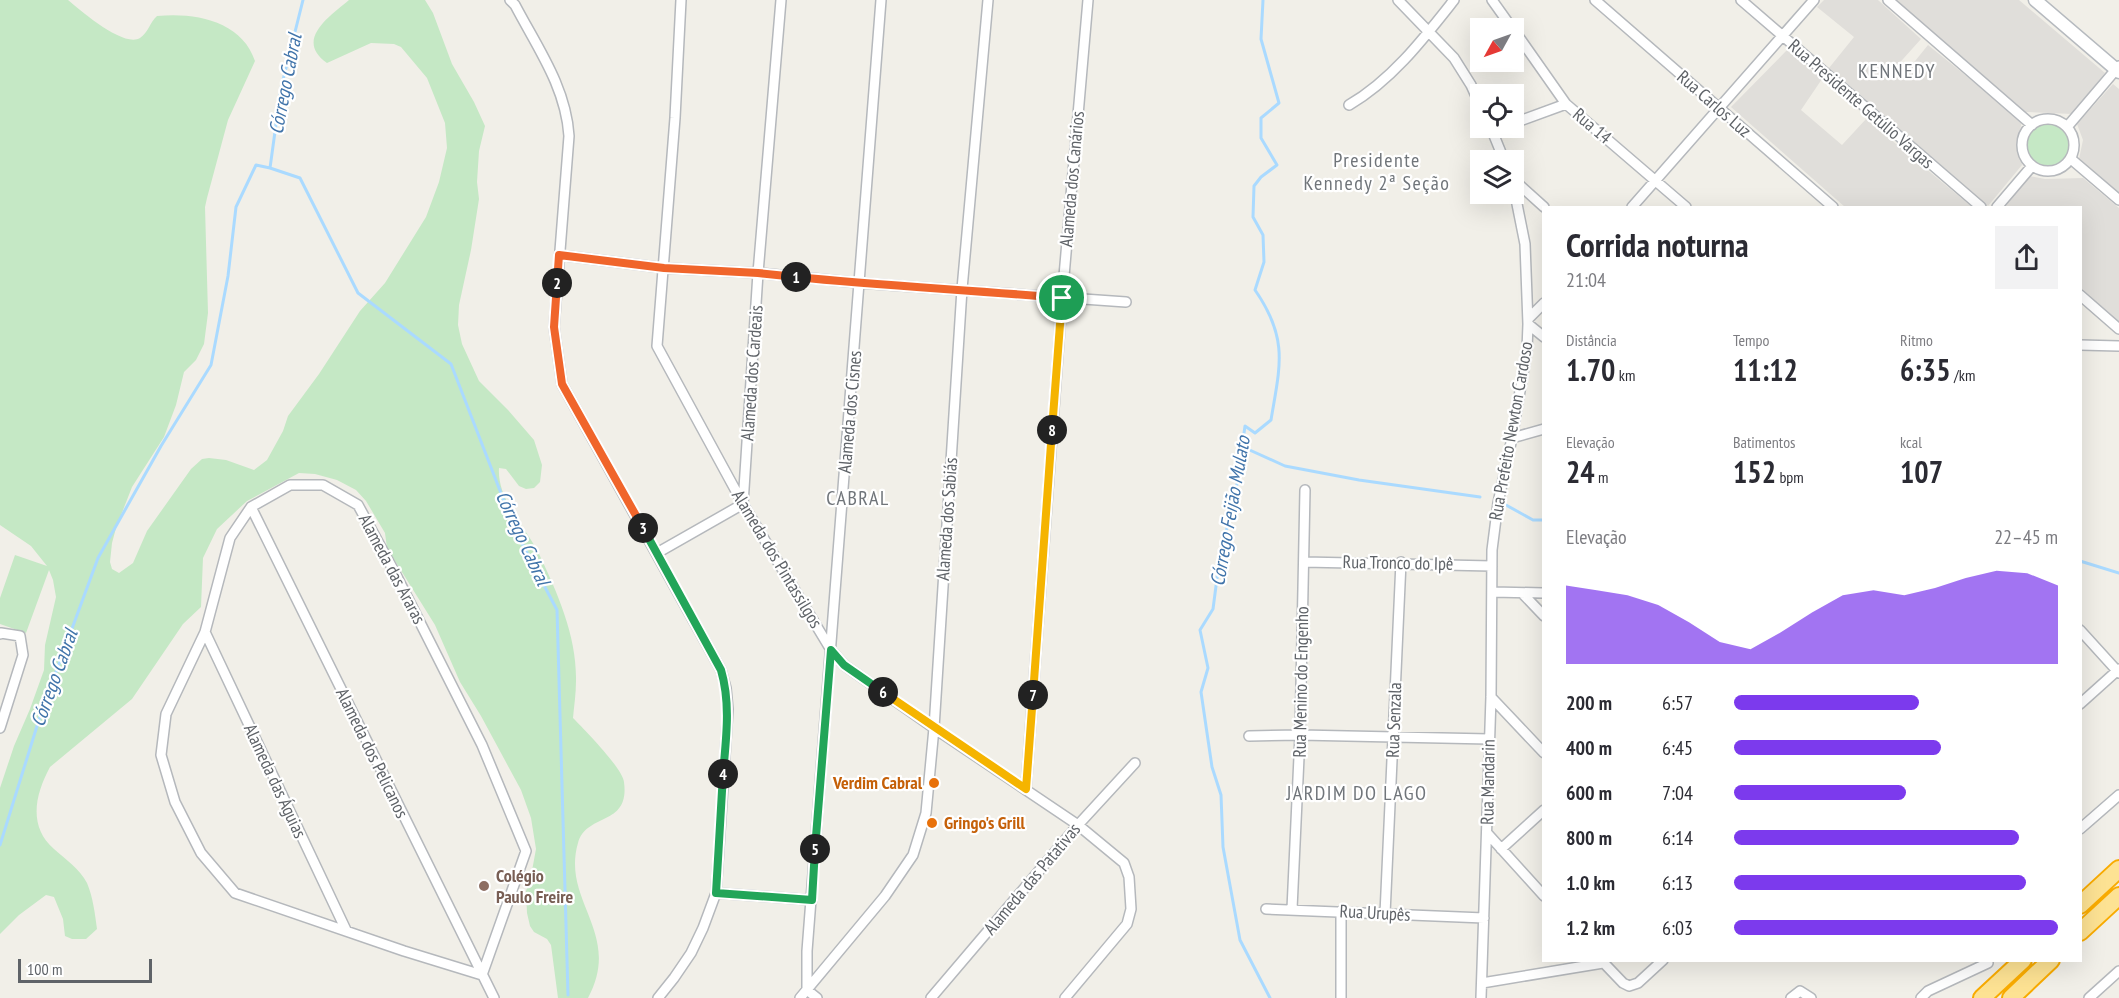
<!DOCTYPE html>
<html lang="pt">
<head>
<meta charset="utf-8">
<style>
	:root { --surface:#fff; --page:#f2f2f3; --text:#2b2b33; --muted:#7c7c81; --accent:#7c3aed }
	body { margin:0; font-family:"PT Sans Narrow",sans-serif; background:var(--page); color:var(--text); height:100vh; display:flex; flex-direction:column; font-size:22px; white-space:nowrap }
	* { box-sizing:border-box; margin:0 }
	p { font-size:20px; color:var(--muted) }
	.icon { flex:none; width:33px; height:33px; fill:none; stroke:currentColor; stroke-width:2; stroke-linecap:round; stroke-linejoin:round }
	.map { position:relative; flex:1; overflow:hidden }
	.drawer { position:absolute; left:1542px; top:206px; width:540px; height:756px; display:flex; flex-direction:column; background:var(--surface); border-radius:0px; box-shadow:0 6px 24px #0002 }
	.drawer>* { flex:none }
	.needle { width:39px; rotate:230deg }
	.tools { position:absolute; left:1470px; top:18px; display:grid; gap:12px }
	.tools a { display:grid; place-items:center; width:54px; height:54px; border-radius:0px; background:var(--surface); box-shadow:0 6px 24px #0002; font-size:30px }
	.scale { position:absolute; left:18px; bottom:15px; width:134px; box-sizing:border-box; padding-left:6px; border:3px solid #5f6368; border-top:0; font-size:16px; line-height:21px; white-space:nowrap; color:#5f6368; -webkit-text-stroke:4px #fff; paint-order:stroke }
	.pin { position:absolute; display:grid; place-items:center; width:51px; height:51px; color:#fff; margin:-26px; border:3px solid #fff; border-radius:50%; box-shadow:0 2px 6px #0007 }
	.km { position:absolute; width:30px; height:30px; margin:-15px; border-radius:50%; background:#222; color:#fff; font-size:16px; line-height:30px; text-align:center }
	.round { display:grid; place-items:center; flex:none; width:63px; height:63px; border-radius:0px; background:var(--page) }
	.summary { display:flex; align-items:center; justify-content:space-between; height:102px; padding:0 24px }
	h1 { font-size:33px; font-weight:700; line-height:45px }
	.figures { display:grid; grid-template-columns:repeat(3,1fr); gap:9px; height:102px; padding:6px 24px }
	.figures div { display:grid; align-content:center }
	.figures b { font-size:30px; font-weight:700 }
	.figures small { font-size:16px; font-weight:400 }
	.figures p { font-size:16px }
	.chart { height:168px; padding:12px 24px }
	.chart p { display:flex; justify-content:space-between }
	.chart svg { width:100%; height:108px; margin-top:6px; fill:var(--accent); opacity:.7 }
	ul { padding:0 24px; list-style:none; font-size:20px }
	li { display:grid; grid-template-columns:96px 72px 1fr; align-items:center; height:45px }
	li i { height:15px; border-radius:8px; background:var(--accent) }
	.map>svg:first-child { display:block }
</style>
</head>
<body>
<div class="map">
<svg width="2119" height="998" viewBox="0 0 2119 998">
	<rect width="100%" height="100%" fill="#f1efe8"/>
	<!-- industrial -->
	<path fill="#e0deda" d="M1824,0H1878L1921,39L1895,68L1903,76L1928,45L2022,121L2017,145L2022,165L1988,206L1829,68L1854,37L1817,7Z
		M1896,0H2019L2105,73L2072,114L2026,112Z
		M1787,50L1822,79L1801,110L1842,145L1866,119L1972,207H1845L1731,107Z
		M2113,84L2119,89V193L2079,159L2083,140L2077,124Z
		M2029,176L2045,179L2083,178L2119,208V324L2081,289L2080,207H2005Z"/>
	<!-- green -->
	<path fill="#c5e8c5" d="M0,0H68C81,11 124,48 140,38C148,33 150,22 157,16C195,12 242,21 255,61L228,120L207,198L205,207L208,313L204,344L196,360L184,372L176,405L164,437L132,487L116,528L112,543L110,562L112,569L119,573L133,563L147,531L191,469L202,459L209,458L226,460L254,470L267,460L283,431L288,416L319,374L360,311L385,283L426,217L439,182L447,148L445,123L427,78L401,47L394,44L371,43L327,63C294,40 330,16 349,0H425L433,13L452,64L474,102L485,126L479,151L477,182L479,199L471,250L459,305L458,325L462,344L479,381L508,410L534,440L542,465L540,482L534,488L526,489L519,486L506,469L499,468C497,500 526,527 539,554C558,594 577,637 576,681C576,694 574,706 573,718C584,729 623,769 624,782C630,827 587,812 578,843C561,901 623,933 588,998H558L551,945L547,939L534,932L530,926L527,913L526,891L531,876L536,849L531,818L521,790L481,716L460,682L435,625L387,548L385,533L366,501L356,490L337,480L315,474L299,473L247,501L217,529L203,558L201,607L183,624L132,699L50,767C35,795 28,826 54,849C65,859 80,869 87,883C93,897 95,914 97,929L86,939H72L65,936L63,919L54,897L46,895L19,915L0,934V788L14,746L30,709L44,670L45,645L56,597L53,580L49,570L26,633L0,624V598L15,555L47,566L31,546L0,525Z
		M2027 146a22 22 0 1 1 44 0a22 22 0 1 1-44 0Z"/>
	<g fill="none" stroke-linecap="round" stroke-linejoin="round">
		<!-- stream -->
		<path stroke="#aadaff" stroke-width="3" d="M1263,0L1261,39L1279,103L1261,118V138L1277,165L1261,177L1254,186L1253,217L1263,235L1264,262L1255,290C1289,339 1280,366 1271,420L1255,433L1245,426L1237,484L1219,563L1213,609L1200,630L1208,668L1201,692L1212,767L1221,795L1223,847L1240,940L1270,998
			M270,168L300,178L358,293L451,364L516,532L557,610L568,995
			M1243,447L1285,466L1359,480L1480,497
			M1506,505L1533,520H1544
			M2080,561L2119,573
			M0,845L42,710L98,558L161,446L211,365L228,276L236,207L256,165L270,168L281,88L303,0"/>
		<defs>
			<path id="street" d="M510,0L515,5C537,47 566,87 569,136L554,327L562,384L721,670L726,688L728,709L716,893L703,928L691,953L674,978L658,998
				M681,0L675,118L657,346L743,504L831,650L844,665L934,728L1078,825L1124,863L1129,877L1131,909L1127,924L1065,998
				M1398,0L1454,58L1471,85L1480,105
				M1492,0L1512,28
				M1595,0L1833,207
				M1741,0L1981,207
				M1888,0L2032,125
				M1514,30L1566,104L1686,207
				M1349,105C1392,80 1424,38 1454,0
				M2022 145a26 26 0 1 1 52 0a26 26 0 1 1-52 0Z
				M1514,123L1566,104
				M2067,127L2119,66
				M1491,128L1504,160
				M2071,159L2119,200
				M1514,180L1544,207
				M1632,207L1814,0
				M1997,207L2032,166
				M559,255L664,268L758,273L860,283L1126,302
				M2080,295L2119,329
				M1528,319L1544,303
				M1528,324L1544,337
				M2080,345L2119,346
				M1512,438L1544,429
				M290,485H323L358,505L395,573L482,745L526,851L482,975L404,951L235,893L201,853L175,802L161,755L166,714L205,632L230,538L251,507Z
				M251,507L494,998
				M657,553L743,504L758,273L781,0
				M1304,562L1492,566
				M1493,592L1544,593
				M1522,593L1544,616
				M2080,630L2119,673
				M205,632L346,930
				M0,634L1,633L20,636L23,655L0,728
				M1491,697L1544,753
				M2080,704L2119,669
				M1249,736L1300,735L1489,739
				M1026,789L1062,299L1088,0
				M2080,829L2119,795
				M1487,833L1544,896
				M1501,849L1544,810
				M716,893L812,900
				M1266,909L1484,918
				M1292,909L1300,735L1305,490
				M1341,911V998
				M1385,914L1401,562
				M1601,960L1623,983L1629,986L1638,983L1663,960
				M1482,983L1603,963
				M800,998L885,896L913,855L926,813L934,728L962,289L988,0
				M817,998L807,990V951L881,0
				M931,998L1078,825L1135,763
				M1481,998L1491,697L1492,550L1498,503L1512,438L1527,350L1528,324L1525,244L1514,189
				M1791,998L1800,991L1811,998
				M1921,998L1928,991L1988,963
				M2089,998L2119,971"/>
			<path id="secondary" d="M2035,0L2119,72"/>
			<path id="highway" d="M2080,905L2119,869
				M2080,932L2119,896
				M1982,998L2023,960
				M2011,998L2051,960"/>
		</defs>
		<!-- street casing -->
		<use href="#street" stroke="#b5b8bc" stroke-width="12"/>
		<!-- secondary casing -->
		<use href="#secondary" stroke="#b6babf" stroke-width="15"/>
		<!-- highway casing -->
		<use href="#highway" stroke="#f9ab00" stroke-width="20"/>
		<!-- street -->
		<use href="#street" stroke="#fff" stroke-width="9"/>
		<!-- secondary -->
		<use href="#secondary" stroke="#fff" stroke-width="12"/>
		<!-- highway -->
		<use href="#highway" stroke="#fde293" stroke-width="16"/>
	</g>
	<g fill="none" stroke-linecap="round" stroke-linejoin="round">
		<defs>
			<path id="split-1" d="M796,277C885,286 973,290 1062,298"/>
			<path id="split-2" d="M557,283L559,255L664,268L758,273L796,277"/>
			<path id="split-3" d="M557,283L554,327L562,384L643,528"/>
			<path id="split-4" d="M643,528L721,670C731,704 726,739 723,774"/>
			<path id="split-5" d="M723,774L716,893L812,900L815,849"/>
			<path id="split-6" d="M815,849L831,650L844,665L883,692"/>
			<path id="split-7" d="M883,692L1026,789L1033,695"/>
			<path id="split-8" d="M1033,695L1052,430"/>
			<path id="split-9" d="M1052,430L1062,298"/>
		</defs>
		<!-- split-1 casing -->
		<use href="#split-1" stroke="#fff" stroke-width="12"/>
		<!-- split-2 casing -->
		<use href="#split-2" stroke="#fff" stroke-width="12"/>
		<!-- split-3 casing -->
		<use href="#split-3" stroke="#fff" stroke-width="12"/>
		<!-- split-4 casing -->
		<use href="#split-4" stroke="#fff" stroke-width="12"/>
		<!-- split-5 casing -->
		<use href="#split-5" stroke="#fff" stroke-width="12"/>
		<!-- split-6 casing -->
		<use href="#split-6" stroke="#fff" stroke-width="12"/>
		<!-- split-7 casing -->
		<use href="#split-7" stroke="#fff" stroke-width="12"/>
		<!-- split-8 casing -->
		<use href="#split-8" stroke="#fff" stroke-width="12"/>
		<!-- split-9 casing -->
		<use href="#split-9" stroke="#fff" stroke-width="12"/>
		<!-- split-1 -->
		<use href="#split-1" stroke="#f0652b" stroke-width="8"/>
		<!-- split-2 -->
		<use href="#split-2" stroke="#f0652b" stroke-width="8"/>
		<!-- split-3 -->
		<use href="#split-3" stroke="#f0652b" stroke-width="8"/>
		<!-- split-4 -->
		<use href="#split-4" stroke="#22a559" stroke-width="8"/>
		<!-- split-5 -->
		<use href="#split-5" stroke="#22a559" stroke-width="8"/>
		<!-- split-6 -->
		<use href="#split-6" stroke="#22a559" stroke-width="8"/>
		<!-- split-7 -->
		<use href="#split-7" stroke="#f5b400" stroke-width="8"/>
		<!-- split-8 -->
		<use href="#split-8" stroke="#f5b400" stroke-width="8"/>
		<!-- split-9 -->
		<use href="#split-9" stroke="#f5b400" stroke-width="8"/>
	</g>
	<!-- markers -->
	<g fill="#e8710a" stroke="#fff" stroke-width="2">
		<circle cx="934" cy="783" r="6"/>
		<circle cx="932" cy="823" r="6"/>
	</g>
	<circle fill="#8d6e63" stroke="#fff" stroke-width="2" cx="484" cy="886" r="6"/>
	<g text-anchor="middle" stroke-width="4.5" stroke-linejoin="round" paint-order="stroke">
		<!-- street labels -->
		<g font-size="18" fill="#5f6368" stroke="#fff">
			<text transform="translate(1714 104) rotate(41)" y="6">Rua Carlos Luz</text>
			<text transform="translate(1861 104) rotate(41)" y="6">Rua Presidente Getúlio Vargas</text>
			<text transform="translate(1592 126) rotate(40)" y="6">Rua 14</text>
			<text transform="translate(1072 179) rotate(-85)" y="6">Alameda dos Canários</text>
			<text transform="translate(752 373) rotate(-86)" y="6">Alameda dos Cardeais</text>
			<text transform="translate(850 412) rotate(-85)" y="6">Alameda dos Cisnes</text>
			<text transform="translate(1511 431) rotate(-80)" y="6">Rua Prefeito Newton Cardoso</text>
			<text transform="translate(947 519) rotate(-86)" y="6">Alameda dos Sabiás</text>
			<text transform="translate(777 559) rotate(59)" y="6">Alameda dos Pintassilgos</text>
			<text transform="translate(1398 563) rotate(1)" y="6">Rua Tronco do Ipê</text>
			<text transform="translate(392 569) rotate(62)" y="6">Alameda das Araras</text>
			<text transform="translate(1301 682) rotate(-89)" y="6">Rua Menino do Engenho</text>
			<text transform="translate(1394 720) rotate(-88)" y="6">Rua Senzala</text>
			<text transform="translate(372 753) rotate(64)" y="6">Alameda dos Pelicanos</text>
			<text transform="translate(275 781) rotate(65)" y="6">Alameda das Águias</text>
			<text transform="translate(1488 782) rotate(-89)" y="6">Rua Mandarin</text>
			<text transform="translate(1032 879) rotate(-50)" y="6">Alameda das Patativas</text>
			<text transform="translate(1375 913) rotate(3)" y="6">Rua Urupês</text>
		</g>
		<!-- food labels -->
		<g font-size="18" font-weight="bold" fill="#c56008" stroke="#fff" text-anchor="end">
			<text x="922" y="789">Verdim Cabral</text>
			<text x="944" y="829" text-anchor="start">Gringo's Grill</text>
		</g>
		<!-- education labels -->
		<g font-size="18" font-weight="bold" fill="#785e54" stroke="#fff" text-anchor="start">
			<text x="496" y="882">Colégio<tspan x="496" dy="21">Paulo Freire</tspan></text>
		</g>
		<!-- neighbourhood labels -->
		<g font-size="20" letter-spacing="1.5" fill="#70757a" stroke="#fff">
			<text x="1897" y="78">KENNEDY</text>
			<text x="1377" y="167">Presidente<tspan x="1377" dy="23">Kennedy 2ª Seção</tspan></text>
			<text x="858" y="505">CABRAL</text>
			<text x="1357" y="800">JARDIM DO LAGO</text>
		</g>
		<!-- water labels -->
		<g font-size="20" font-style="italic" fill="#4174aa" stroke="#fff">
			<text transform="translate(285 84) rotate(-79)" y="7">Córrego Cabral</text>
			<text transform="translate(1230 511) rotate(-80)" y="7">Córrego Feijão Mulato</text>
			<text transform="translate(523 538) rotate(65)" y="7">Córrego Cabral</text>
			<text transform="translate(54 678) rotate(-70)" y="7">Córrego Cabral</text>
		</g>
	</g>
</svg>
<div class="tools">
<a><svg class="needle" viewBox="-14 -14 28 28"><path d="M0-13l5 13h-10z" fill="#e53935"/><path d="M0 13l5-13h-10z" fill="#7c7c81"/></svg></a>
<a><svg class="icon" aria-label="locate" viewBox="0 0 24 24"><circle cx="12" cy="12" r="6"/><path d="M12 2v4M12 18v4M2 12h4M18 12h4"/></svg></a>
<a><svg class="icon" aria-label="layers" viewBox="0 0 24 24"><path d="M12 4l9 5-9 5-9-5zM3 14l9 5 9-5"/></svg></a>
</div>
<div class="scale">100 m</div>
<div class="pin" style="left:1062px;top:298px;background:#1e9e55"><svg class="icon" aria-label="arrive" viewBox="0 0 24 24"><path d="M6 21V4h12l-3 4 3 4H6"/></svg></div>
<b class="km" style="left:796px;top:277px">1</b>
<b class="km" style="left:557px;top:283px">2</b>
<b class="km" style="left:643px;top:528px">3</b>
<b class="km" style="left:723px;top:774px">4</b>
<b class="km" style="left:815px;top:849px">5</b>
<b class="km" style="left:883px;top:692px">6</b>
<b class="km" style="left:1033px;top:695px">7</b>
<b class="km" style="left:1052px;top:430px">8</b>
<section class="drawer">
<div class="summary"><div><h1>Corrida noturna</h1><p>21:04</p></div><a class="round"><svg class="icon" aria-label="share" viewBox="0 0 24 24"><path d="M12 15V3M7 8l5-5 5 5M5 13v7h14v-7"/></svg></a></div>
<div class="figures">
<div><p>Distância</p><b>1.70<small> km</small></b></div>
<div><p>Tempo</p><b>11:12</b></div>
<div><p>Ritmo</p><b>6:35<small> /km</small></b></div>
</div>
<div class="figures">
<div><p>Elevação</p><b>24<small> m</small></b></div>
<div><p>Batimentos</p><b>152<small> bpm</small></b></div>
<div><p>kcal</p><b>107</b></div>
</div>
<div class="chart"><p><span>Elevação</span>22–45 m</p>
<svg viewBox="0 0 160 44" preserveAspectRatio="none"><path d="M0 44V12L10 14L20 16L30 20L40 27L50 35L60 38L70 31L80 23L90 16L100 14L110 16L120 13L130 9L140 6L150 7L160 12V44z"/></svg>
</div>
<ul>
<li><b>200 m</b>6:57<i style="width:57%"></i></li>
<li><b>400 m</b>6:45<i style="width:64%"></i></li>
<li><b>600 m</b>7:04<i style="width:53%"></i></li>
<li><b>800 m</b>6:14<i style="width:88%"></i></li>
<li><b>1.0 km</b>6:13<i style="width:90%"></i></li>
<li><b>1.2 km</b>6:03<i style="width:100%"></i></li>
</ul>
</section>
</div>
</body>
</html>
